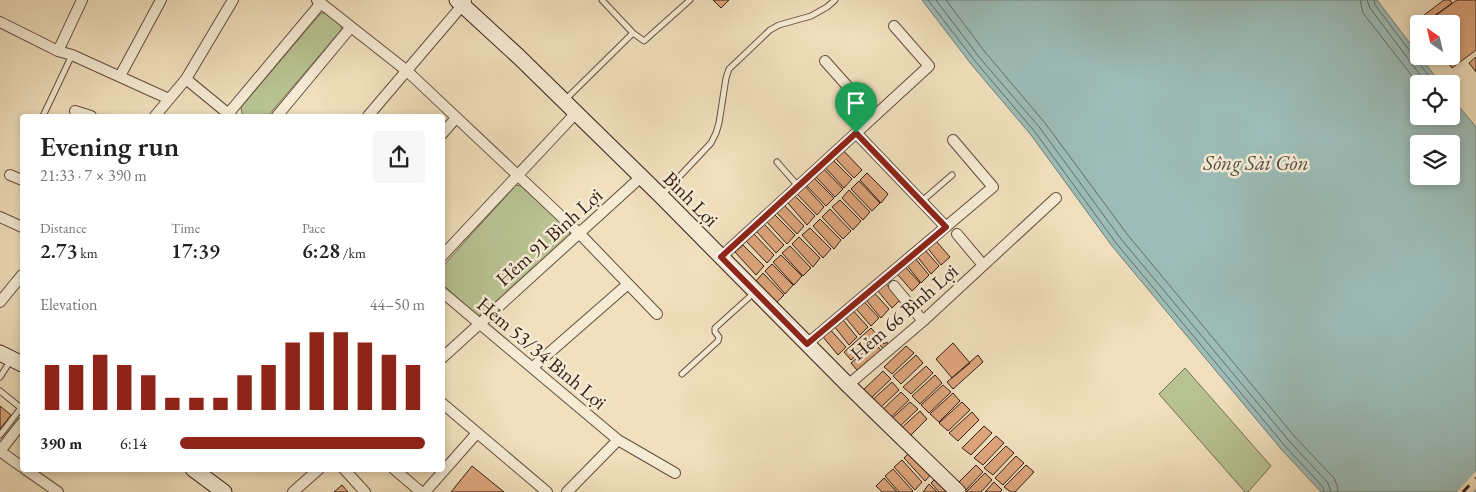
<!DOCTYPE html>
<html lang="en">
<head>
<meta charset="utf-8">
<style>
	:root { --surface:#fff; --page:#f6f6f6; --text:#222; --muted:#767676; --accent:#8f2418 }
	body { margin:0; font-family:"EB Garamond",serif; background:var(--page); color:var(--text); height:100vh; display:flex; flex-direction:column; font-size:19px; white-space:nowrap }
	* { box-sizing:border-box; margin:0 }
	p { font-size:16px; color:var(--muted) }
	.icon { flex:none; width:28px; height:28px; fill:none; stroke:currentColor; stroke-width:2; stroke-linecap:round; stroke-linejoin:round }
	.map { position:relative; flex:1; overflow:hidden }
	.side { position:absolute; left:20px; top:114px; width:425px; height:358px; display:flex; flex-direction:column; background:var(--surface); border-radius:5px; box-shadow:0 2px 8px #0003 }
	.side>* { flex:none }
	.needle { width:32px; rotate:326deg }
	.tools { position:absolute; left:1410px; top:15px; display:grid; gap:10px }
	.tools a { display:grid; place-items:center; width:50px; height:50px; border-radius:5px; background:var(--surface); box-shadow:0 2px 8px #0003; font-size:25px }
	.pin { position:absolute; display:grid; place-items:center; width:42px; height:42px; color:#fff; margin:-51px -21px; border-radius:50% 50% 50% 0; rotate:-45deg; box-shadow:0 0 5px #0007 }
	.pin .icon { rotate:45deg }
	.round { display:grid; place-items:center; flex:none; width:52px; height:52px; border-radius:5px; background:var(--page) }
	.headline { display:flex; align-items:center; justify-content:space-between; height:85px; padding:0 20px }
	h1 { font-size:28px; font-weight:600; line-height:38px }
	.metrics { display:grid; grid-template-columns:repeat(3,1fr); gap:8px; height:85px; padding:5px 20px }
	.metrics div { display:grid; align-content:center }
	.metrics b { font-size:21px; font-weight:600 }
	.metrics small { font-size:14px; font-weight:400 }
	.metrics p { font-size:14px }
	.chart { height:140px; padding:10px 20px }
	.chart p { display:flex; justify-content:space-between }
	.chart svg { width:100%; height:90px; margin-top:5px; stroke:var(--accent); stroke-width:6 }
	ul { padding:0 20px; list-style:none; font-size:16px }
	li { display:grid; grid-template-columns:80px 60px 1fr; align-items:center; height:38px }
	li i { height:12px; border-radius:6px; background:var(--accent) }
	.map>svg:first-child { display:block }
</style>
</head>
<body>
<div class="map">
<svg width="1476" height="492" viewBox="0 0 1476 492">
	<rect width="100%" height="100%" fill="#f1e0bd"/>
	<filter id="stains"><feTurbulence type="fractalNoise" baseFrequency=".004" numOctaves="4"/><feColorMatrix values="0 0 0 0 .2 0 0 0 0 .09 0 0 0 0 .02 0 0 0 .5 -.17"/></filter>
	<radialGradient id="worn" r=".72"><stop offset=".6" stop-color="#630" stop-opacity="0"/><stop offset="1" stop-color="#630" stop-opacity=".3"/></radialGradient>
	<!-- green -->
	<path fill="#b8c292" stroke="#766f53" d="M321,13H326L341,25V30L268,116H245L242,113L241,107Z
		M516,185L521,186L570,231L569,236L484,314L478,316L443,285V266Z
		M1185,368L1271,466L1248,492H1245L1159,394Z"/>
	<!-- water -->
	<path fill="#9cbcb7" stroke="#727c76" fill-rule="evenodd" d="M922,0H1377L1441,84H1419V116H1451V97L1476,127V492H1321L1281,449L1112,246L1031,135L971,64ZM1419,144H1451V176H1419Z"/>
	<!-- pier -->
	<path fill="#f1e0bd" d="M1476,471V489L1473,492H1457Z"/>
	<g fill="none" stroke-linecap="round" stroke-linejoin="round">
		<!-- shore -->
		<path stroke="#686c66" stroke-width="1" d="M928,0L975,61L1035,132L1116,243L1285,446L1323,487L1324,492
			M936,0L979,57L1040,128L1121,239L1290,442L1328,483L1331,492
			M946,0L985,52L1045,123L1127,234L1295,437L1334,478L1337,485L1338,492
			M1360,0L1363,13L1419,85
			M1367,0L1370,8L1427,84
			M1374,0L1375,5L1435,84"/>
	</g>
	<!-- building -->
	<path fill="#dea57c" stroke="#331c14" d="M713,0H729L721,8Z
		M1444,0H1450L1452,3L1423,24H1419V27L1414,30L1411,25Z
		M1457,0H1476V50L1452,68L1444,56H1451V24H1424Z
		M1476,57V72L1469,63Z
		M841,148L862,170L854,178L833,156Z
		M831,158L852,179L844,188L823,165Z
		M822,167L843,189L835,197L814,175Z
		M867,173L888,194L881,203L860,180Z
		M813,177L834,198L826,206L805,184Z
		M859,181L880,203L872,211L851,189Z
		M804,185L824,207L817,215L796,193Z
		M849,190L870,212L863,220L842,198Z
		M794,195L815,216L807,225L787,202Z
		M840,200L861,221L853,230L832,207Z
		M783,204L804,226L797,234L776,212Z
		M830,209L851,231L843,239L822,217Z
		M774,214L795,235L787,244L766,221Z
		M820,219L841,240L834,249L813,226Z
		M763,223L784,245L776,253L756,231Z
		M810,228L831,249L823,258L802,235Z
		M753,233L774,255L767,263L746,241Z
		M930,234L950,257L941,265L922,241Z
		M799,237L820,258L813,267L792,244Z
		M919,243L939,266L931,274L912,250Z
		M743,245L764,266L756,275L735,252Z
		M790,246L811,268L803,276L782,253Z
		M910,252L929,275L921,283L902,259Z
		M781,255L802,276L794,285L773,262Z
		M900,261L920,283L912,291L892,268Z
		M772,264L793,285L785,294L765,271Z
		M763,273L784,295L776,303L756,281Z
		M881,278L900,300L892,308L873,285Z
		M869,287L889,309L881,318L861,294Z
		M859,296L879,318L871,326L851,303Z
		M848,305L868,327L860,335L840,311Z
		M838,314L857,337L849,345L830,321Z
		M826,325L846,347L838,355L818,331Z
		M871,328L878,336L851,360L844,352Z
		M880,339L884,344L887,342L889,346L884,350L877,341Z
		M874,343L881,350L857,370L851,363Z
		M953,343L970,363L952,378L936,359Z
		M906,346L914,353L892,374L884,367Z
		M916,355L923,363L901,384L893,376Z
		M978,355L983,362L953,389L947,382Z
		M926,366L933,373L911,394L903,387Z
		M883,371L891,379L869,400L860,393Z
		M935,375L942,383L920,404L912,396Z
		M892,382L899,390L878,410L869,403Z
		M943,385L951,392L929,413L921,405Z
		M901,392L909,400L887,421L879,413Z
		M953,393L960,401L939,422L930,414Z
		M910,402L918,409L896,430L888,422Z
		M962,402L970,410L948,431L939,423Z
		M0,406L11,415L0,429Z
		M920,411L927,419L906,440L897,432Z
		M972,412L979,420L958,441L949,433Z
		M984,426L992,433L971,455L962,448Z
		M996,436L1004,443L983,465L974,458Z
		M1006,446L1014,453L993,475L984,468Z
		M912,450L933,472L925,481L904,458Z
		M1016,456L1024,463L1003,485L995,478Z
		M902,460L922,482L915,490L894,467Z
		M976,465L983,472L964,492L954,487Z
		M1026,465L1034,472L1015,492H1011L1004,487Z
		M472,466L504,492H451Z
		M893,469L913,491L912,492H899L885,476Z
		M985,473L992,480L981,492H966Z
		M938,476L954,492H939L931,483Z
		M884,478L897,492H882L876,486Z
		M994,482L1002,490L1000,492H985Z
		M929,484L937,492H923Z
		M342,485L348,492H334Z"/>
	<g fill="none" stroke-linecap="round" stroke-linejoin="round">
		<defs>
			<path id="lane" d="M633,33L644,41L690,0
				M566,99L633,33L602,0
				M43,116L72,55
				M777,162L798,186
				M663,194L711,143L716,133L719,123L726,78L729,69L770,30L779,25L811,16L827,7L835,0
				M922,201L952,175
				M682,374L718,341L719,337L715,332V328L755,292
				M0,377L11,360
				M0,391L21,408L0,435"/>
			<path id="street" d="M317,0L407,71L579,233L657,314
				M0,22L58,51L72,55L169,99
				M58,51L82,0
				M825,61L874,116
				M120,76L161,0
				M186,79L231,116
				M75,111L91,116
				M228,114L321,3
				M155,116L186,79L233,0
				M277,116L351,27
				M368,116L466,1
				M856,133L946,227
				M442,134L456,118
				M10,175L22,180
				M0,217L22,227
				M957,234L983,265
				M442,256L576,113
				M721,257L929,66L894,26
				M894,286L923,321
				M442,292L618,440L675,473
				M0,302L22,275
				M807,344L993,187L953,140
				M442,358L641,177
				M533,367L628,284
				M848,385L923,321L1056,198
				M442,403L547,492
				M22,423L0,451L22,467
				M25,469L58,492
				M344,469L365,492
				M394,469L421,492
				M293,492L319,469
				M425,492L477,433
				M567,492L618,440"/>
			<path id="secondary" d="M457,0L519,57L661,196L848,385L958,492
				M0,353L22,364
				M193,469L224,492"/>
		</defs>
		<!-- lane casing -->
		<use href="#lane" stroke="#624d3e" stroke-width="7"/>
		<!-- street casing -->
		<use href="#street" stroke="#624d3e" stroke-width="12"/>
		<!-- secondary casing -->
		<use href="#secondary" stroke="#331c14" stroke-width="17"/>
		<!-- lane -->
		<use href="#lane" stroke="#f6ebd4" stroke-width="5"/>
		<!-- street -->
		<use href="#street" stroke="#f6ebd4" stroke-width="10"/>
		<!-- secondary -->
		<use href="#secondary" stroke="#f6ebd4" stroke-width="15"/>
		<!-- rail -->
		<path stroke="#331c14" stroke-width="3" stroke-dasharray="9 9" stroke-linecap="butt" d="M1463,492L1476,478"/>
	</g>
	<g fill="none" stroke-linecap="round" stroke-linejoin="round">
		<defs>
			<path id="route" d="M856,133L946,227L807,344L721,257Z"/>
		</defs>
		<!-- route casing -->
		<use href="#route" stroke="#fff" stroke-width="10"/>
		<!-- route -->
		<use href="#route" stroke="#8f2418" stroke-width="6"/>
	</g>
	<g text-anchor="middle" stroke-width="5" stroke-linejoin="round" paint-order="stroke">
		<!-- street labels -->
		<g font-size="20" fill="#331c14" stroke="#f6ebd4">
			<text transform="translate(691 199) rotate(45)" y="7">Bình Lợi</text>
			<text transform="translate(549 237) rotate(-42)" y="7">Hẻm 91 Bình Lợi</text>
			<text transform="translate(904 312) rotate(-41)" y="7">Hẻm 66 Bình Lợi</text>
			<text transform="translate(542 353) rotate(40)" y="7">Hẻm 53/34 Bình Lợi</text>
		</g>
		<!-- water labels -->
		<g font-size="21" font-style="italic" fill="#524c45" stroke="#f6ebd4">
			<text x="1256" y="170">Sông Sài Gòn</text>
		</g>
	</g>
	<rect width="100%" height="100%" filter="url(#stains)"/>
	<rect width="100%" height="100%" fill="url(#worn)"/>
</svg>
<div class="tools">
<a><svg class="needle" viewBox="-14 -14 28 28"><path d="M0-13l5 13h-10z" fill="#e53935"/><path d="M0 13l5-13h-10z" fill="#767676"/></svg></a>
<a><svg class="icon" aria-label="locate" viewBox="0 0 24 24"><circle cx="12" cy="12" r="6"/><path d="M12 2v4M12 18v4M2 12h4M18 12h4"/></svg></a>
<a><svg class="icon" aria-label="layers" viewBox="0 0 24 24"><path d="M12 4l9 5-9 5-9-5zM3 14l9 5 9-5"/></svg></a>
</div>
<div class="pin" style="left:856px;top:133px;background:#1e9e55"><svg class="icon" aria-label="arrive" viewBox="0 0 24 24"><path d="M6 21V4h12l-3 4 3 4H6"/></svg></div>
<section class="side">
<div class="headline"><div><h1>Evening run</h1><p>21:33 · 7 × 390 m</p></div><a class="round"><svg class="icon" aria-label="share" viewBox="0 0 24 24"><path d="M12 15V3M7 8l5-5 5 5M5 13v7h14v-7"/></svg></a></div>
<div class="metrics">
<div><p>Distance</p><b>2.73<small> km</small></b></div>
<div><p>Time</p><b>17:39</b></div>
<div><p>Pace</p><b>6:28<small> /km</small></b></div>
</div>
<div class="chart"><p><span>Elevation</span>44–50 m</p>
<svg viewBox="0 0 160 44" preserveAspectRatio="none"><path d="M5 44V22M15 44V22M25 44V17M35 44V22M45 44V27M55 44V38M65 44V38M75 44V38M85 44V27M95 44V22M105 44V11M115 44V6M125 44V6M135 44V11M145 44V17M155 44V22"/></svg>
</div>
<ul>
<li><b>390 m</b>6:14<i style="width:100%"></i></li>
</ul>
</section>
</div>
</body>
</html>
